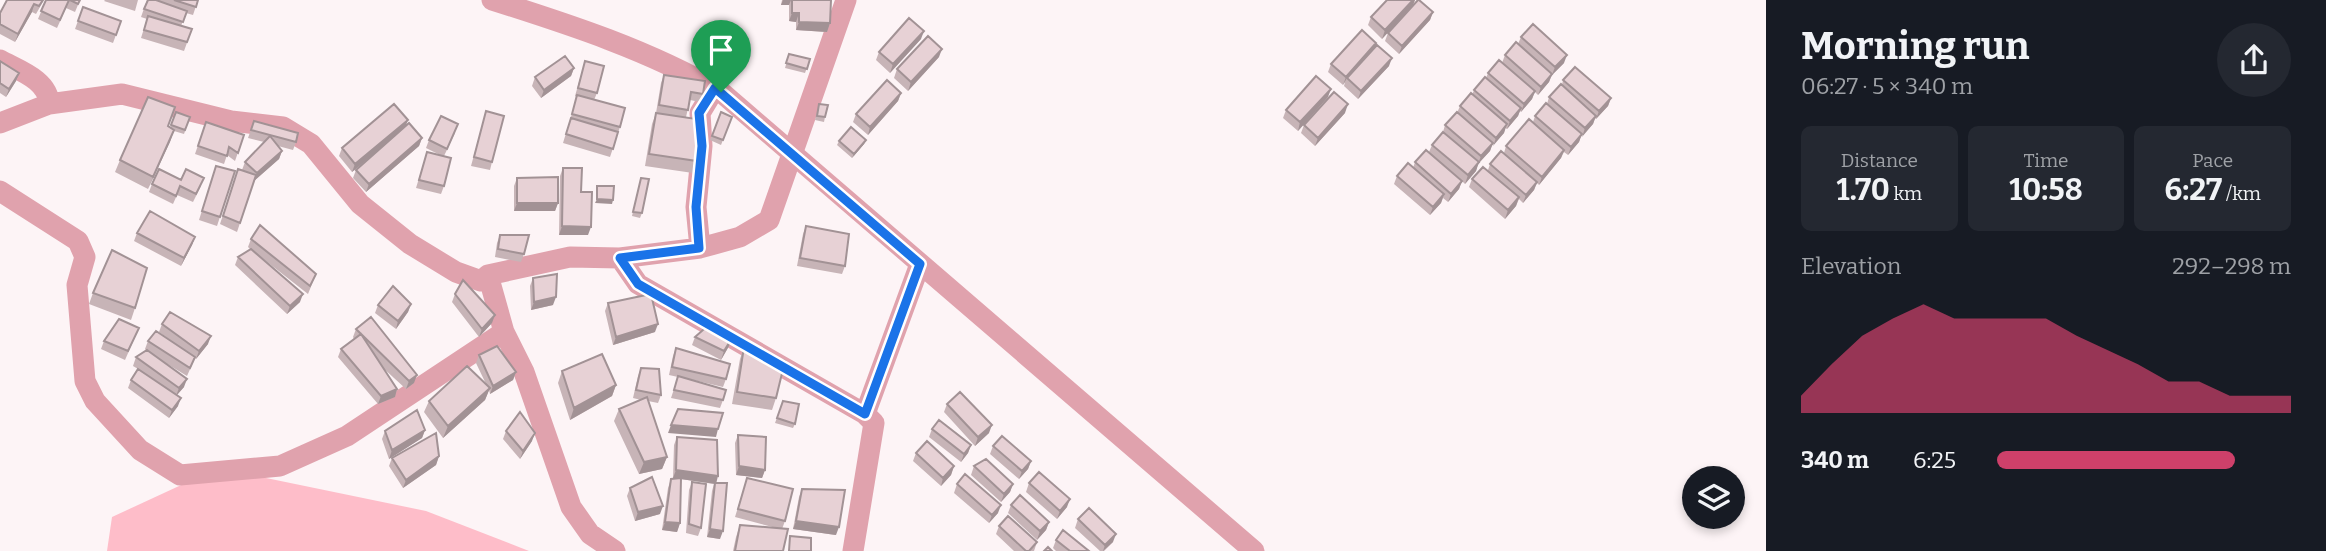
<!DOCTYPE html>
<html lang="en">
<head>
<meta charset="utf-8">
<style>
	:root { --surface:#171b24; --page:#242831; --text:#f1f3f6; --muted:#9ea1a6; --accent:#ce406a }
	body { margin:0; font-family:Bitter,serif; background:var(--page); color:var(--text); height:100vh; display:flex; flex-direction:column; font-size:26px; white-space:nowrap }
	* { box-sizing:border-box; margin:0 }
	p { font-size:23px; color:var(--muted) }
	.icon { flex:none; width:38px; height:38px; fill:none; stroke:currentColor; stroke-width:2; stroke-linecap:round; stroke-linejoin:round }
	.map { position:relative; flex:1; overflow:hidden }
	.drawer { display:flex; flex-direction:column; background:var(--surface); width:560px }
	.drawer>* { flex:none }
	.tools { position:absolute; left:1682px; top:466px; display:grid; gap:14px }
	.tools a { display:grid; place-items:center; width:63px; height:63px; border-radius:50%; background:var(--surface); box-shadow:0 4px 10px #0003; font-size:35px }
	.pin { position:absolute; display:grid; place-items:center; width:60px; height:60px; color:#fff; margin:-72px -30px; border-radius:50% 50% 50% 0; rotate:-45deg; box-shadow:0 0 7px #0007 }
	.pin .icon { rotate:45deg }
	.round { display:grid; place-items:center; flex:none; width:74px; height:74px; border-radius:37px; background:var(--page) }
	.headline { display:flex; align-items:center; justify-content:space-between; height:119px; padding:0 35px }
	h1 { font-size:38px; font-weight:700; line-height:52px }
	.stats { display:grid; grid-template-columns:repeat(3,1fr); gap:10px; height:119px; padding:7px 35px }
	.stats div { display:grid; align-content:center; border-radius:10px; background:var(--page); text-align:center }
	.stats b { font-size:30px; font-weight:700 }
	.stats small { font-size:19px; font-weight:400 }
	.stats p { font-size:19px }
	.chart { height:196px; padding:14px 35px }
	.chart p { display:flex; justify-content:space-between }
	.chart svg { width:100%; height:126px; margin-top:7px; fill:var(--accent); opacity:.7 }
	ul { padding:0 35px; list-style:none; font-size:23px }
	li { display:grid; grid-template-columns:112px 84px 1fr; align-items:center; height:52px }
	li i { height:18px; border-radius:9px; background:var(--accent) }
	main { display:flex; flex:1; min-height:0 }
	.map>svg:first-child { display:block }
</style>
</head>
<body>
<main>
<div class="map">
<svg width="1766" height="551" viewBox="0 0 1766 551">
	<rect width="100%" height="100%" fill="#fdf4f6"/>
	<!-- green -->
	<path fill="#febdc9" d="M218,468L426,511L529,551H107L112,517Z"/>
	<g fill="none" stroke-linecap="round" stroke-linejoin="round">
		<!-- minor -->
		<path stroke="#e0a2ad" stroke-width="21" d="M492,0C571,25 648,50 721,92L1254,551
			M0,60C18,70 49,80 49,104
			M0,123L49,104L122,94L231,121L283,127L311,144L360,204L410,244L456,272L481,281L488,275L570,257L620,258L700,248L740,237L769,220L846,0
			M0,191L78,241L85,257L77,285L85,381L95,401L140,450L180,475L280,466L347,436L504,332
			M700,248L696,207L702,146L700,113L715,88
			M620,258L638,284L865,414
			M488,275L504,332L524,372L571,507L590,534L615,551
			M853,551L874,423L865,414L920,264"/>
	</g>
	<!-- wall -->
	<path fill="#c7b4b7" d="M7,0H44L36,14L32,12L15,42L0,34V13Z
		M46,0H80L75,12L66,8L57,28L38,19Z
		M105,0H138L135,11L104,1Z
		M147,0H198L193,15L186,13L181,26L192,29L184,51L141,38L147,19L141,17Z
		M782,0H831L830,23L827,32L796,30V22L789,21V5H781Z
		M1387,0H1415L1413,5L1382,39L1368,25L1371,17Z
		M83,7L121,21L113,43L75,29Z
		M1433,12L1430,20L1399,54L1385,41L1388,33Z
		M1521,37L1564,63L1552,75L1549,82L1538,95L1535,92L1532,99L1521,112L1520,111L1518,116L1507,129L1505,128L1504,133L1492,145L1490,151L1478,164L1476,171L1465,184L1462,181L1459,189L1448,202L1443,198L1441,203L1430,215L1394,184L1397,176L1413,168L1415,162L1429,152L1432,145L1443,132L1445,125L1457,113L1460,106L1472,95L1474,90L1486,78L1488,73L1502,63L1505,55L1518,44Z
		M921,39L890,73L876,60L879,52Z
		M1375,48L1389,66L1358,99L1344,86L1345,82L1343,85L1328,72L1331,64Z
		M789,54L810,59L805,73L785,68Z
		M939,57L908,91L894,78L897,69Z
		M0,61L19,73L16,81L6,97L0,93Z
		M585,61L597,93L594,100L620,127L610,157L563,143L577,97L575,96Z
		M574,68L571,76L541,98L532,86L535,77Z
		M664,75L703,94L700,102L690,100L686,117L697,161L693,173L645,166L652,124L656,113L661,83Z
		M1563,80L1611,98L1608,106L1596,119L1595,118L1593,124L1581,136L1579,142L1568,155L1564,152L1561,158L1539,185L1537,183L1534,190L1523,203L1519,199L1516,206L1505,219L1469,187L1472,179L1488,170L1490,164L1504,153L1506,146L1533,122L1535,116L1547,104L1549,97L1562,85Z
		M901,93L898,101L868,135L853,122L856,114Z
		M1328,97L1298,131L1283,118L1286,110Z
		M819,104L825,117L824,122L815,120Z
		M486,111L492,162L490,170L471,166Z
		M176,112L190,117L184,134L174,131L148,189L115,172L120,160L168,127L170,128Z
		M721,112L732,117L721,145L710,140Z
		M1345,113L1315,146L1301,133L1304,125Z
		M254,121L296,142L293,150L278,146L282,151L279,159L254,181L237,232L220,224L238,169L242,170L245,162L264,142L248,138Z
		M206,122L244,135L235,161L227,155L224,164L195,154Z
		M405,126L422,138L419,146L366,192L353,178L356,170L375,154L352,172L339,156L342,148Z
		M455,133L444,156V186L441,194L416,188L427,152L442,156L426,148L429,140Z
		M866,140L864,144L852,158L837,145L839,141Z
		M216,166L235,171L217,226L199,220Z
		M563,168L588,235H559L560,176Z
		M517,178L558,203L555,211H514V186Z
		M641,178L642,213L640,218L632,216Z
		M181,180L201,186L193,202L177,195L173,204L149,192L152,184Z
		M806,226L845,266L842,274L797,266L803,234Z
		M137,233L195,237L192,245L181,266L134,241Z
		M500,235L524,254L521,262L495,257L497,243Z
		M251,239L316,274L308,294L257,254L300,302L287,314L235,265L238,257L250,249L248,247Z
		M533,278L553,305L531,310L530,286Z
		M93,293L135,308L131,320L89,304Z
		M455,294L492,323L479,337L452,302Z
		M608,303L655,332L613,345L605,311Z
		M411,304L408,312L396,329L375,313L378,305Z
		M162,324L208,344L196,359L195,358L187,376L159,359L184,387L177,395L178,406L169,418L128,388L131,380L138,369L133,366L136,357L146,350L145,349L148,341L177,345L159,332Z
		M139,328L125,360L101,349L104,341Z
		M356,329L414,383L406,389L382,367L397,389L395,397L378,404L338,357L341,349L354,339L353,337Z
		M695,337L732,338L729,346L721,360L692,345Z
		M744,347L776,398L772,410L732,404L740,359Z
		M676,348L726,379L723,387L689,379L723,400L720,408L671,398L678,377L669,375L673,356Z
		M479,355L516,372L513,380L490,394L489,390L485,400L443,438L424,412L429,401L486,384L476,363Z
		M641,368L661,395L658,403L648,401L667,457L662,469L639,474L614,421L619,409L641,400L633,398L638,376Z
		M562,371L616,385L612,396L570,420L558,383Z
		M783,401L795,424L793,428L775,423Z
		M947,404L989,433L975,446L944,412Z
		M932,429L971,445L968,453L961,462L929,437Z
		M425,430L422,438L389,459L382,439L385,431Z
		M506,431L532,441L520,459L503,439Z
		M738,435L765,470L762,478L736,475L735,443Z
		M677,437L716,483L720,539L707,537L712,491L714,484L681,479L680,523L677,532L662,530L668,488L671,479H677L673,478L674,445Z
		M993,446L1031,461L1028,469L1019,479L990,454Z
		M916,453L954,466L951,475L941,486L913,461Z
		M439,456L436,465L403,488L389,466L392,458Z
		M974,466L1013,484L1010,492L1001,502L971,475Z
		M747,478L785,521L782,529L783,551H733L736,537L740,525L780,529L735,517Z
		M692,482L701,528L698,536L686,533L689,490Z
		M1029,483L1067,507L1057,519L1026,492Z
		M957,484L998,513L989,523L954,493Z
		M630,488L660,514L635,521L627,496Z
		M802,489L836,535L793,529L799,497Z
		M1011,505L1049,522L1046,530L1037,540L1008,513Z
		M1078,519L1113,542L1104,551H1100L1075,528Z
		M999,526L1037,542L1034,551H1014L996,534Z
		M1056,540L1089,551H1056L1053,548Z"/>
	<!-- shaded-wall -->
	<path fill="#a29295" d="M783,0H791L789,5H781Z
		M1413,0H1415L1413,5L1382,39L1385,30Z
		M34,4L32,12L15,42L18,34Z
		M1433,12L1430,20L1399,54L1402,46Z
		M792,13H799L796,22L789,21Z
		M799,22L830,23L827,32L796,30Z
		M924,31L921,39L890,73L893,64Z
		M1376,43L1373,52L1347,78L1343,85L1346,77Z
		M942,49L939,57L908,91L911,82Z
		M1567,55L1564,63L1552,75L1555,67Z
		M1392,58L1389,66L1358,99L1361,91Z
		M574,68L571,76L541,98L544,90Z
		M19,73L16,81L6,97L9,89Z
		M1552,74L1549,82L1538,95L1541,87Z
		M1331,89L1328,97L1298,131L1300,122Z
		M1535,91L1532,99L1521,112L1524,104Z
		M901,93L898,101L868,135L870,127Z
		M1611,98L1608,106L1596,119L1599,111Z
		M1348,104L1345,113L1315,146L1318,138Z
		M1521,108L1518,116L1507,129L1510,121Z
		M1596,116L1593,124L1582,137L1585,128Z
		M408,120L405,128L352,172L355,164Z
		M1507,124L1504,133L1493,146L1496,138Z
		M174,130L170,142L148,189L153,177Z
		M1582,134L1579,142L1568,155L1571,147Z
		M422,138L419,146L366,192L369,184Z
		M866,140L864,144L852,158L854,154Z
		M1493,143L1490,151L1478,164L1481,156Z
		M1564,150L1561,158L1539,185L1542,177Z
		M282,151L279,159L254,181L257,173Z
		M1479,162L1476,171L1465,184L1468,175Z
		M1462,181L1459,189L1448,202L1451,194Z
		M1537,182L1534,190L1523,203L1526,195Z
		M1444,194L1441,203L1430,215L1433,207Z
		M1519,197L1516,206L1505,219L1508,210Z
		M597,199L613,200L612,204L595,203Z
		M517,203H558L555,211H514Z
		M562,226L591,227L588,235H559Z
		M195,237L192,245L181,266L184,258Z
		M303,294L300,302L287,314L290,306Z
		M556,297L553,305L531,310L534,302Z
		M411,304L408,312L396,329L398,321Z
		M495,315L492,323L479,337L482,329Z
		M658,324L655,332L613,345L616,337Z
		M211,336L208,344L196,359L199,351Z
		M732,338L729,346L721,360L724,351Z
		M516,372L513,380L490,394L493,386Z
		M417,375L414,383L406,389L409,381Z
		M187,379L184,387L176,396L179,388Z
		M616,385L612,396L570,420L574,408Z
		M490,388L485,400L443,438L448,426Z
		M397,389L395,397L378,404L381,396Z
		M181,398L178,406L169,418L172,410Z
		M671,425L718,429L716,437L668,433Z
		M992,425L989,433L975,446L978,437Z
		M425,430L422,438L389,459L392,450Z
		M535,433L532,441L520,459L523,451Z
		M971,445L968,453L961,462L964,454Z
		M439,456L436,465L403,488L406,480Z
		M667,457L662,469L639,474L644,462Z
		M1031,461L1028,469L1019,479L1022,471Z
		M739,466L765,470L762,478L736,475Z
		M954,466L951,475L941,486L943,478Z
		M676,470L718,476L716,484L673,478Z
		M1013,484L1010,492L1001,502L1004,494Z
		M1070,499L1067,507L1057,519L1060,511Z
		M1001,505L998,513L989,523L992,515Z
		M663,506L660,514L635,521L638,512Z
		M796,521L839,527L836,535L793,529Z
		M665,522L680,523L677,532L662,530Z
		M1049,522L1046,530L1037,540L1040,531Z
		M710,529L723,531L720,539L707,537Z
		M1116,534L1113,542L1103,551L1105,545Z"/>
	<!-- building -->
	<path fill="#e7d1d5" stroke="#a29295" stroke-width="2" d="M7,0H43L39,6L34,4L18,34L0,24V13Z
		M46,0H69L60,20L41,11Z
		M70,0H80L78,4Z
		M148,0H156L187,11L183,22L144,9Z
		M174,0H198L196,7Z
		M792,0H831L830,23L799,22V13H792Z
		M1387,0H1413L1385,30L1371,17Z
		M1418,0H1419L1433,12L1402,46L1388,33Z
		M83,7L121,21L116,35L78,21Z
		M148,16L192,29L187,42L144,30Z
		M909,18L924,31L893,64L879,52Z
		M1533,24L1567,55L1555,67L1521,37Z
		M1362,30L1376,43L1346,77L1331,64Z
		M928,36L942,49L911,82L897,69Z
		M1516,42L1552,74L1541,87L1505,55Z
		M1377,45L1392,58L1361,91L1347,78Z
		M789,54L810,59L807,69L786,63Z
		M565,56L574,68L544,90L535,77Z
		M1499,60L1535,91L1524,104L1488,73Z
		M0,61L19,73L9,89L0,83Z
		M585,61L604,66L597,93L578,88Z
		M1575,67L1611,98L1599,111L1563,80Z
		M664,75L705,81L703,94L691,92L688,110L659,105Z
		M1316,76L1331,89L1300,122L1286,110Z
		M1485,77L1521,108L1510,121L1474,90Z
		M887,80L901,93L870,127L856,114Z
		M1561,84L1596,116L1585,128L1549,97Z
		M1334,92L1348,104L1318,138L1304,125Z
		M1471,93L1507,124L1496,138L1460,106Z
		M577,95L625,108L620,127L572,114Z
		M148,97L175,107L168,126L174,130L153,177L120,160Z
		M1546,103L1582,134L1571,147L1535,116Z
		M394,104L408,120L355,164L342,148Z
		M819,104L828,105L825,117L817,116Z
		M486,111L504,116L492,162L474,157Z
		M176,112L190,117L185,130L171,125Z
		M721,112L732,117L723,140L712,136Z
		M1457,112L1493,143L1481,156L1445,125Z
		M656,113L703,120L697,161L649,154Z
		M441,116L458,124L447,149L429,140Z
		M571,118L618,132L613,149L566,134Z
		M1529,119L1564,150L1542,177L1506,146Z
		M254,121L298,133L296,142L251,130Z
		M206,122L244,135L238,153L229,147L227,156L198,146Z
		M409,123L422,138L369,184L356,170Z
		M851,127L866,140L854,154L839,141Z
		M1443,132L1479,162L1468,175L1432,145Z
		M270,136L282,151L257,173L245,162Z
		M1426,150L1462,181L1451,194L1415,162Z
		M1501,151L1537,182L1526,195L1490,164Z
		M427,152L451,158L444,186L419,180Z
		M1408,163L1444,194L1433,207L1397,176Z
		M216,166L235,171L220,217L202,211Z
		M1483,167L1519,197L1508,210L1472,179Z
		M563,168H582L581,192H592L591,227L562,226Z
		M159,169L181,180L186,169L204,178L196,194L180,186L176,196L152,184Z
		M238,169L256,175L240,223L223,216Z
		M558,177V203H517V178Z
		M641,178L649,179L642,213L633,212Z
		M597,186H614L613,200L597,199Z
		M150,211L195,237L184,258L137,233Z
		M260,225L316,274L310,286L251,239Z
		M806,226L849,234L845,266L800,258Z
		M500,235H529L524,254L498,249Z
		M251,249L303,294L290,306L238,257Z
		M112,250L147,268L135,308L93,293Z
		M557,274L556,297L534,302L533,278Z
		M463,280L495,315L482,329L455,294Z
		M393,286L411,304L398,321L378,305Z
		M651,294L658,324L616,337L608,303Z
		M170,312L211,336L199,351L162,324Z
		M371,317L417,375L409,381L356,329Z
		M119,319L139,328L128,351L104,341Z
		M712,322L732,338L724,351L695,337Z
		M156,331L195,357L190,368L148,341Z
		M361,334L397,389L381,396L341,349Z
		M497,346L516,372L493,386L479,355Z
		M744,347L785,361L776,398L737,392Z
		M676,348L730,364L726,379L672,367Z
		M147,350L187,379L179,388L136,357Z
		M602,354L616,385L574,408L562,371Z
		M467,366L490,388L448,426L429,401Z
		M641,368L659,369L661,395L636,390Z
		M138,369L181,398L172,410L131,380Z
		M678,376L726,390L723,400L674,390Z
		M960,392L992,425L978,437L947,404Z
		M647,397L667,457L644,462L619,409Z
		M783,401L799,404L795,424L777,418Z
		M678,409L723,413L718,429L671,425Z
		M417,410L425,430L392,450L385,431Z
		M520,412L535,433L523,451L506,431Z
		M939,420L971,445L964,454L932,429Z
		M436,433L439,456L406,480L392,458Z
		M738,435L766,437L765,470L739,466Z
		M1002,436L1031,461L1022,471L993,446Z
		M677,437L717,440L718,476L676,470Z
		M927,441L954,466L943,478L916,453Z
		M986,459L1013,484L1004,494L974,466Z
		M1039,472L1070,499L1060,511L1029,483Z
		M965,474L1001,505L992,515L957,484Z
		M652,477L663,506L638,512L630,488Z
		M681,478L680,523L665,522L671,479Z
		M747,478L793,489L785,521L738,509Z
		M692,482L706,484L701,528L689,524Z
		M715,483H727L723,531L710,529Z
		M802,489L845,490L839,527L796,521Z
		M1020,495L1049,522L1040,531L1011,505Z
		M1089,508L1116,534L1105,545L1078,519Z
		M1008,516L1037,542L1029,551H1026L999,526Z
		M740,525L788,529L783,551H735Z
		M1063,530L1089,551H1070L1056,540Z
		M790,536L811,538V551H789Z
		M1048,547L1052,551H1044Z"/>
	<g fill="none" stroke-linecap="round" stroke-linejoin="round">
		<defs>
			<path id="route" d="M715,88L920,264L865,414L638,284L620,258L699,248L696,207L702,146L699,113Z"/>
		</defs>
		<!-- route casing -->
		<use href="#route" stroke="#fff" stroke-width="14"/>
		<!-- route -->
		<use href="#route" stroke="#1a73e8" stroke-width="9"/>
	</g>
</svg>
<div class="tools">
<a><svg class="icon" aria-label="layers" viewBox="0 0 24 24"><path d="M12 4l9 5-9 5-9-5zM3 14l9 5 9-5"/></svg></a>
</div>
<div class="pin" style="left:721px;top:92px;background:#1e9e55"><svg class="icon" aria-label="arrive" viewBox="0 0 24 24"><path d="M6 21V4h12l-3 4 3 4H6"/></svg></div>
</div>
<section class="drawer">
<div class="headline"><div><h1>Morning run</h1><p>06:27 · 5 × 340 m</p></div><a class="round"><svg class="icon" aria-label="share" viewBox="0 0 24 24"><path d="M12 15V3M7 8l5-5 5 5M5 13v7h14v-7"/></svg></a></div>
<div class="stats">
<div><p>Distance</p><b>1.70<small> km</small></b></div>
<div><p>Time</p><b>10:58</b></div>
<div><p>Pace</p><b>6:27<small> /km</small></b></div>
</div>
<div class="chart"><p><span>Elevation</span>292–298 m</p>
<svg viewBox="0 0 160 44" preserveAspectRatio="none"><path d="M0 44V38L10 27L20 17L30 11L40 6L50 11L60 11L70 11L80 11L90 17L100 22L110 27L120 33L130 33L140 38L150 38L160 38V44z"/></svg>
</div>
<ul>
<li><b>340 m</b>6:25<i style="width:81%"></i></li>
</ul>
</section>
</main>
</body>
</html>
